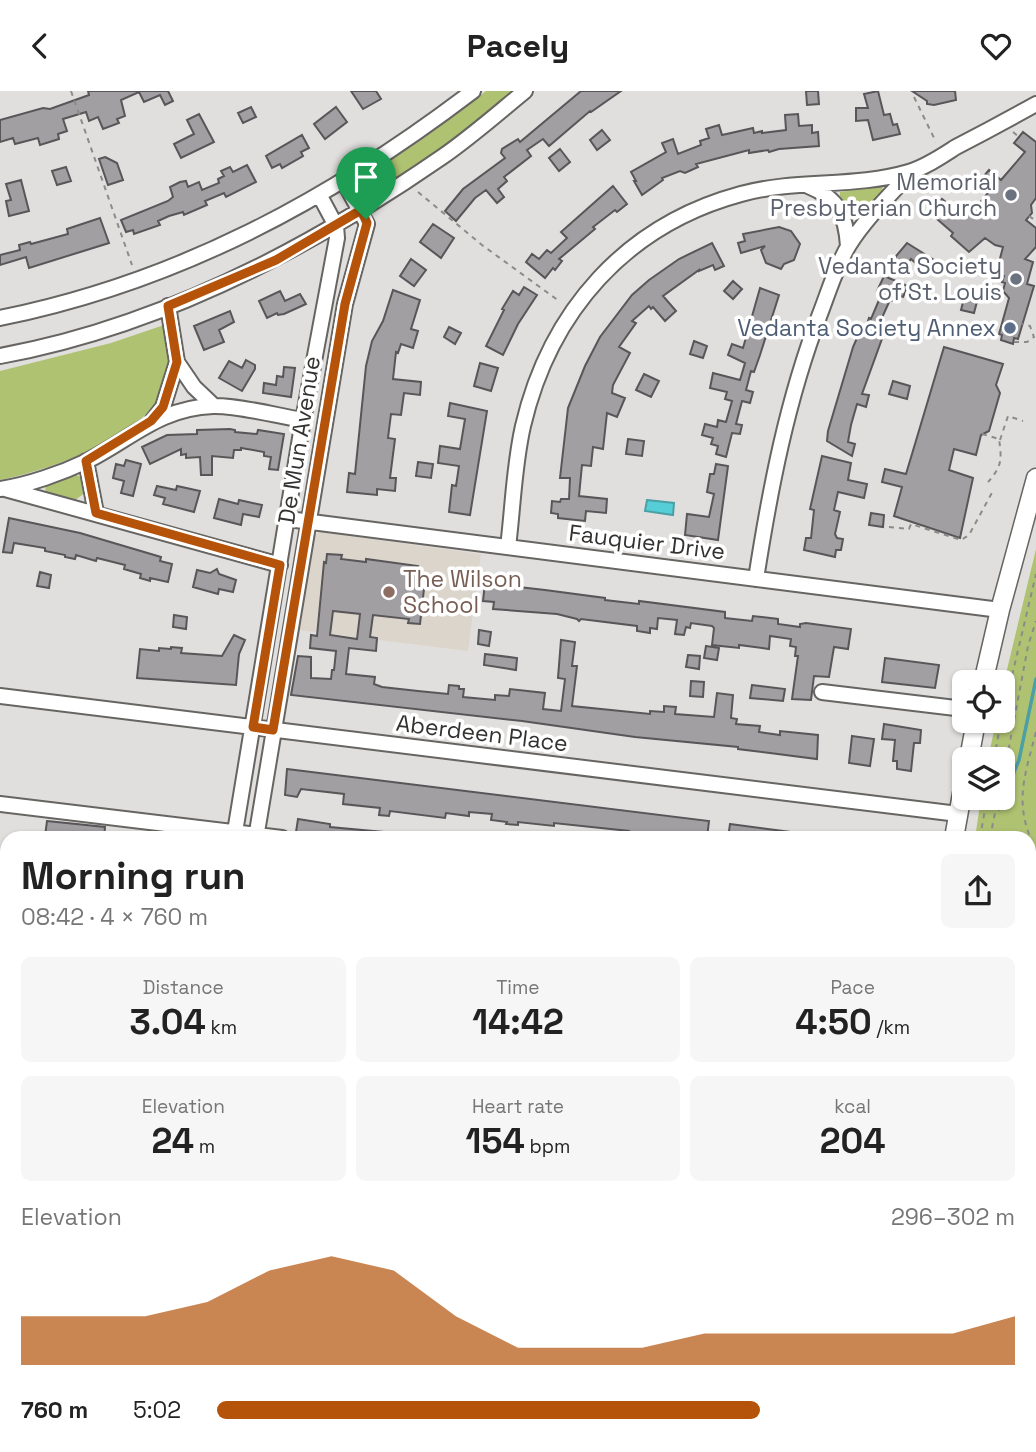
<!DOCTYPE html>
<html lang="en">
<head>
<meta charset="utf-8">
<style>
	:root { --surface:#fff; --page:#f6f6f6; --text:#222; --muted:#767676; --accent:#b45309 }
	body { margin:0; font-family:"Space Grotesk",sans-serif; background:var(--page); color:var(--text); height:100vh; display:flex; flex-direction:column; font-size:26px; white-space:nowrap }
	* { box-sizing:border-box; margin:0 }
	p { font-size:23px; color:var(--muted) }
	.icon { flex:none; width:38px; height:38px; fill:none; stroke:currentColor; stroke-width:2; stroke-linecap:round; stroke-linejoin:round }
	.map { position:relative; flex:1; overflow:hidden }
	.details { position:absolute; left:0px; top:740px; width:1036px; height:621px; display:flex; flex-direction:column; background:var(--surface); border-radius:21px 21px 0 0; box-shadow:0 2px 5px #0004 }
	.details>* { flex:none }
	.tools { position:absolute; left:952px; top:579px; display:grid; gap:14px }
	.tools a { display:grid; place-items:center; width:63px; height:63px; border-radius:10px; background:var(--surface); box-shadow:0 2px 5px #0004; font-size:35px }
	.pin { position:absolute; display:grid; place-items:center; width:60px; height:60px; color:#fff; margin:-72px -30px; border-radius:50% 50% 50% 0; rotate:-45deg; box-shadow:0 0 7px #0007 }
	.pin .icon { rotate:45deg }
	.round { display:grid; place-items:center; flex:none; width:74px; height:74px; border-radius:10px; background:var(--page) }
	.summary { display:flex; align-items:center; justify-content:space-between; height:119px; padding:0 21px }
	h1 { font-size:38px; font-weight:600; line-height:52px }
	.stats { display:grid; grid-template-columns:repeat(3,1fr); gap:10px; height:119px; padding:7px 21px }
	.stats div { display:grid; align-content:center; border-radius:10px; background:var(--page); text-align:center }
	.stats b { font-size:35px; font-weight:600 }
	.stats small { font-size:19px; font-weight:400 }
	.stats p { font-size:19px }
	.chart { height:196px; padding:14px 21px }
	.chart p { display:flex; justify-content:space-between }
	.chart svg { width:100%; height:126px; margin-top:7px; fill:var(--accent); opacity:.7 }
	ul { padding:0 21px; list-style:none; font-size:23px }
	li { display:grid; grid-template-columns:112px 84px 1fr; align-items:center; height:52px }
	li i { height:18px; border-radius:9px; background:var(--accent) }
	header { display:flex; justify-content:space-between; align-items:center; height:91px; padding:0 21px; background:var(--surface); font-size:32px; font-weight:600 }
	.map>svg:first-child { display:block }
</style>
</head>
<body>
<header><svg class="icon" aria-label="back" viewBox="0 0 24 24"><path d="M15 5l-7 7 7 7"/></svg>Pacely<svg class="icon" aria-label="heart" viewBox="0 0 24 24"><path d="M12 20l-8-8c-3-5 5-10 8-4 3-6 11-1 8 4z"/></svg></header>
<div class="map">
<svg width="1036" height="1361" viewBox="0 0 1036 1361">
	<rect width="100%" height="100%" fill="#e1dfdd"/>
	<!-- built -->
	<path fill="#dcd5cc" d="M320,441L481,463L468,560L297,539L311,447Z"/>
	<!-- green -->
	<path fill="#afc272" d="M486,0H521L472,38L369,107L366,106L360,93L364,87L421,49Z
		M876,96H882L883,100L861,126L852,129L840,106V101Z
		M164,234C168,256 172,276 164,297C146,346 47,380 0,389V280L111,252Z
		M72,383C83,385 85,390 86,401L74,410L46,403L45,394Z
		M1036,458V1361H887L888,1354H1029V747H975L981,707H1003V668H988L996,630H1003V595Z
		M7,973V1354L117,1355L115,1361H0V974Z"/>
	<!-- water -->
	<path fill="#55ced7" stroke="#4b9fa5" stroke-width="2" d="M647,409L674,412L673,424L645,420Z"/>
	<g fill="none" stroke-linecap="round" stroke-linejoin="round">
		<!-- stream -->
		<path stroke="#4b9fa5" stroke-width="3.5" d="M999,718L1019,669L1036,588"/>
	</g>
	<!-- building -->
	<path fill="#a19fa2" stroke="#585658" stroke-width="2" fill-rule="evenodd" d="M88,0H168L173,10L165,14L160,4L144,11L139,1L121,9L125,25L117,28L119,32L103,38L98,26L89,30L86,21L63,28L67,40L58,43L59,48L40,54L38,47L15,53L13,47L0,51V29L43,17L50,18L89,4Z
		M351,0H376L381,8L363,18Z
		M581,0H621L591,21L590,20L549,55L543,48L527,59L531,65L504,86L507,90L498,98L504,106L497,112L486,99L475,107L456,130L445,120L463,98L505,67L501,62L502,58L518,48L520,51Z
		M806,0H818L819,13L807,14Z
		M878,0L884,24L890,23L893,34L897,33L900,43L873,49L868,29L856,30V17H868L864,3Z
		M912,0H955L956,9L934,14L927,13V10Z
		M251,16L256,26L243,32L238,22Z
		M336,16L347,31L325,48L314,33Z
		M199,23L214,51L181,67L174,53L194,43L187,29Z
		M798,23L799,35L812,34V42L818,41L819,55L779,58L769,61L768,59L749,62V59L715,68L696,73L698,76L685,82L680,80L662,87L663,89L642,104L634,90H636L631,81L666,61L662,52L673,48L678,63L701,54L700,50L709,47L706,38L719,34L722,44L753,37L754,42L762,40V42L786,39L785,24Z
		M602,39L610,49L597,59L590,49Z
		M1023,41L1036,51V107L1031,114L1032,122L1026,129L1036,137V156L1025,168L1033,171L1027,193L1034,195L1018,248L1014,247L1013,253L1001,249L1002,244L999,243L1009,207L1003,200L1005,192L1002,191L1004,185L996,183L1003,156L995,154L985,147L969,161L951,145L953,142L930,122L942,108L953,117L958,111L971,121L973,120L988,102L977,93L989,79L1001,89L1025,61L1014,52Z
		M302,44L309,57L301,61L303,65L282,77L280,73L272,77L266,65Z
		M560,58L570,71L559,80L549,67Z
		M105,66L117,72L123,89L108,94L99,68Z
		M247,74L256,91L226,106L224,102L205,110L207,114L184,124L183,121L169,125L158,130L160,134L134,143L133,139L126,141L121,129L168,110L173,106L170,96L180,91L186,90L188,96L199,91L202,99L219,92L218,88L224,85L221,80L230,76L233,81Z
		M66,76L71,90L57,94L52,80Z
		M21,89L29,120L9,125L6,110L11,109L6,93Z
		M613,95L627,113L617,121L615,119L593,136L595,138L559,168L562,170L555,179L553,177L545,187L526,171L532,163L539,168L547,159L551,162L567,147L561,141Z
		M100,127L109,152L29,177L26,166L0,174V164L20,159L19,154L30,151L31,153L68,143L67,138Z
		M433,133L454,147L441,167L420,151Z
		M779,136L791,140L800,153L794,169L784,173L781,178L766,172L761,159L765,155L741,162L738,152L745,150L743,143Z
		M712,152L724,175L715,179L713,174L699,180V179L663,205L676,220L665,230L653,216L651,218L649,215L632,230L636,232L619,256L630,262L613,294L612,302L625,307L617,326L607,322L603,358L593,356L591,375L582,374L579,405L607,408L606,422L586,420L585,430L558,427V423L551,422L552,410L560,411L561,408H569L570,387H560L568,317L585,275L600,246L632,204L649,189L679,168Z
		M907,152L934,169L925,180L911,168L902,179L892,170Z
		M411,168L426,179L414,195L400,185Z
		M884,185L908,195L903,206L896,203L893,210L890,209L880,231L887,234L862,303L869,304L866,316L857,313L851,334L848,351L855,353L852,365L827,350L828,340L853,256L861,238L865,239L869,227L871,228L882,202L877,200Z
		M733,190L742,198L733,208L724,200Z
		M524,196L537,204L518,233L503,264L486,255L504,219L502,218L513,200L519,204Z
		M760,197L779,204L760,264L754,281L751,280L746,299L753,301L750,312L742,310L736,333L742,334L740,343L732,342L726,366L716,363L718,355L711,353L713,347L702,344L705,333L717,336L718,329L726,331L732,310L725,308L727,301L710,297L713,282L740,289L745,272L728,264L732,253L743,257Z
		M393,199L420,209L411,238L418,240L413,257L401,253L398,262L396,261L393,288L421,291L420,304L404,302L401,324L391,323L388,347L395,348L390,387H396L395,400L377,398V404L347,401L349,382L355,383L366,275L372,250L383,230Z
		M280,200L285,210L300,203L306,213L284,223L278,224L277,222L267,227L259,210Z
		M965,203L978,207L974,222L961,219Z
		M230,220L234,231L219,239L224,251L204,259L194,235Z
		M449,236L461,242L455,253L444,246Z
		M694,250L707,255L703,267L690,263Z
		M944,256L1003,273L996,294L1000,302L989,340L981,344L976,364L954,358L949,379L973,387L960,447L894,425L902,396L882,391L885,378L906,383Z
		M246,269L255,274V278L242,300L219,287L229,270L242,277Z
		M480,272L498,277L491,300L474,295Z
		M284,276L295,277L291,306L263,302L264,292L276,294L277,285L283,286Z
		M644,283L659,290L651,306L636,299Z
		M893,290L910,295L907,308L889,303Z
		M450,312L487,320L470,424L449,421L452,394L456,395L459,375L438,372L440,355L460,358L465,328L448,325Z
		M230,338L235,339V341L257,343L258,339L284,343L278,379L269,378L271,366L264,365V361L241,357V359H234L233,367L212,365V384H201L200,366L186,367V363L181,364V358L150,373L142,356L167,344L197,343V339Z
		M628,348L644,350L642,365L626,363Z
		M822,365L851,372L848,389L867,393L864,407L838,401L834,419L840,421L835,443L837,447L843,448L841,459H836L835,466L804,459L806,447H811L814,419L810,418Z
		M126,369L141,373L133,405L121,402L124,390L113,387L116,373L124,375Z
		M418,371L433,373L431,387L416,385Z
		M716,373L728,375L718,449L685,444L687,423L709,426L714,403L707,401L710,383H714Z
		M157,395L176,399L177,395L200,400L194,421L163,413L165,407L154,404Z
		M219,408L238,413L239,409L262,414L259,426L243,423L241,434L214,427Z
		M871,422L884,424L883,436L869,434Z
		M9,427L80,442L161,466L160,470L172,473L168,491L150,487V490L140,487L141,483L124,478L125,474L97,467L96,470L76,464L75,468L65,466V464L45,460V457L14,452L12,462L3,461Z
		M327,463L342,464L341,468L366,471V468L418,475L416,483L423,484V489H425L420,533L408,532L409,528L373,524L370,546L377,547L376,560L349,557L346,583L375,586L374,593L382,596L418,600L448,603L449,594L459,595V598H464L463,606L495,609V604L509,605L510,598L545,602L543,618L561,620L565,588L558,587L561,549L575,551L572,575H577L572,615L650,623V620L664,621V615L676,616L675,623L714,626L717,602L733,604L731,627L737,628L736,633L760,635L759,641L780,644V640L818,644L817,668L738,658V656L635,646L522,630L291,604L298,565L311,566V587L331,588L332,579H334L336,560L310,557L311,544L317,545L324,471L326,472ZM333,520L360,523L357,548L330,544Z
		M217,478L219,483L236,489L233,501L219,498L218,503L193,496L197,479L210,482Z
		M40,481L51,484L49,497L37,495Z
		M485,492L545,499L605,507V509L639,513V510L725,521V527L752,530L753,525L778,528V533L800,536V533L806,532L851,538L848,558L834,556L829,586L814,585L811,609L792,608L798,565H795L796,556L790,555L791,548L770,545L769,558L739,554V557L712,554L714,537L712,535L691,532L690,537L686,536L684,544L675,543L677,529L658,527L657,538L650,537V542L637,540V535L581,528L579,530L577,528L557,523L493,518L494,511L483,510Z
		M174,524L187,526L186,538L173,536Z
		M479,539L491,541L489,555L478,553Z
		M234,544L245,549L239,563L236,594L137,587L140,558L159,560V557L171,558V556L182,557L181,562L222,565Z
		M706,555L719,557L717,569L704,567Z
		M485,563L517,567L516,579L484,574Z
		M688,564L700,565L699,578L686,576Z
		M885,567L939,574L935,597L882,591Z
		M691,590L704,591L703,606L690,605Z
		M752,594L785,598L783,610L750,607Z
		M884,633L921,639L920,652H914L911,680L897,678V670H893L895,649L882,648Z
		M852,645L874,648L870,675L849,672Z
		M287,678L709,730L707,747H646L629,745V740L554,732V735L518,731V734L506,733L507,731L491,729L492,723L469,721V725L446,722L445,727L390,720L389,725L379,724L380,717L343,713L344,703L301,698L297,706L285,704Z
		M298,728L330,733V736L383,741L382,747L314,746V743L296,741Z
		M47,730L105,736L104,747L45,745Z
		M730,733L790,741V747H728Z"/>
	<g fill="none" stroke-linecap="round" stroke-linejoin="round">
		<defs>
			<path id="minor" d="M808,95C838,107 846,124 848,155
				M0,227C178,191 330,109 473,0
				M0,265C160,236 309,158 442,66C471,46 498,22 525,0
				M177,271L194,296L214,315
				M152,330L163,316L177,271L168,215
				M86,370L96,422
				M0,398C28,394 62,382 87,370C131,348 159,317 213,315C237,314 278,325 303,329
				M5,398L280,474
				M288,428L1000,519
				M508,456C513,416 514,374 523,335C550,220 626,134 741,103C795,88 855,97 909,81C926,76 942,65 956,56C983,42 1009,28 1036,13
				M756,488C770,398 787,309 820,223C829,200 836,175 849,154C866,127 890,104 911,81
				M822,601L964,618
				M0,605L958,723
				M0,713L282,747
				M234,747L303,329L337,147L336,135L320,105
				M256,747L345,213L367,133L344,91
				M0,825L7,826
				M0,974L7,973
				M424,1354L475,1361
				M787,1354L842,1361
				M128,1361L130,1354
				M148,1361L150,1354
				M224,1361L226,1354
				M550,1361L560,1354
				M749,1361L750,1354"/>
			<path id="major" d="M983,592L1000,519L1036,387
				M969,668L976,630
				M954,747L964,692
				M867,1361V1354"/>
		</defs>
		<!-- minor casing -->
		<use href="#minor" stroke="#666562" stroke-width="18"/>
		<!-- major casing -->
		<use href="#major" stroke="#666562" stroke-width="21"/>
		<!-- path -->
		<path stroke="#8c8b89" stroke-width="2" stroke-dasharray="5 5" stroke-linecap="butt" d="M71,0L132,174
			M914,6L936,51
			M1013,41L1019,46
			M418,101L482,154L559,210
			M1029,125L1036,130
			M1014,251H1027L1034,246L1030,235L1022,233
			M982,343L999,348C1002,369 1002,375 988,391
			M1000,349L1008,325L1023,330
			M889,436L909,438L911,433L961,449L969,444L994,398
			M1003,623L1036,483
			M1036,641C1024,687 1013,714 1036,759
			M994,668L1001,630
			M1003,688L1028,555L1036,530
			M980,747L987,707
			M990,747L998,707
			M1029,871L1036,870
			M1029,982H1036
			M1029,1165L1036,1156
			M0,1214L7,1218
			M893,1361L894,1354
			M926,1361V1354
			M932,1361L937,1354"/>
		<!-- minor -->
		<use href="#minor" stroke="#fff" stroke-width="14"/>
		<!-- major -->
		<use href="#major" stroke="#fff" stroke-width="18"/>
	</g>
	<g fill="none" stroke-linecap="round" stroke-linejoin="round">
		<defs>
			<path id="route" d="M361,119L367,132L345,213L273,639L253,636L280,474L96,422L86,370L151,330L163,316L177,271L168,215L276,169Z"/>
		</defs>
		<!-- route casing -->
		<use href="#route" stroke="#fff" stroke-width="14"/>
		<!-- route -->
		<use href="#route" stroke="#b45309" stroke-width="9"/>
	</g>
	<!-- markers -->
	<g fill="#6b7280" stroke="#fff" stroke-width="2.5">
		<circle cx="1011" cy="104" r="7"/>
		<circle cx="1016" cy="188" r="7"/>
	</g>
	<circle fill="#5c6f8a" stroke="#fff" stroke-width="2.5" cx="1010" cy="237" r="7"/>
	<circle fill="#8d6e63" stroke="#fff" stroke-width="2.5" cx="389" cy="501" r="7"/>
	<g text-anchor="middle" stroke-width="7" stroke-linejoin="round" paint-order="stroke">
		<!-- worship labels -->
		<g font-size="23" fill="#5b616d" stroke="#fff" text-anchor="end">
			<text x="997" y="99">Memorial<tspan x="997" dy="26">Presbyterian Church</tspan></text>
			<text x="1002" y="183">Vedanta Society<tspan x="1002" dy="26">of St. Louis</tspan></text>
		</g>
		<!-- service labels -->
		<g font-size="23" fill="#4e5e75" stroke="#fff" text-anchor="end">
			<text x="996" y="245">Vedanta Society Annex</text>
		</g>
		<!-- street labels -->
		<g font-size="23" fill="#333231" stroke="#fff">
			<text transform="translate(299 349) rotate(-81)" y="8">De Mun Avenue</text>
			<text transform="translate(647 451) rotate(7)" y="8">Fauquier Drive</text>
			<text transform="translate(482 642) rotate(7)" y="8">Aberdeen Place</text>
		</g>
		<!-- education labels -->
		<g font-size="23" fill="#785e54" stroke="#fff" text-anchor="start">
			<text x="403" y="496">The Wilson<tspan x="403" dy="26">School</tspan></text>
		</g>
	</g>
</svg>
<div class="tools">
<a><svg class="icon" aria-label="locate" viewBox="0 0 24 24"><circle cx="12" cy="12" r="6"/><path d="M12 2v4M12 18v4M2 12h4M18 12h4"/></svg></a>
<a><svg class="icon" aria-label="layers" viewBox="0 0 24 24"><path d="M12 4l9 5-9 5-9-5zM3 14l9 5 9-5"/></svg></a>
</div>
<div class="pin" style="left:366px;top:128px;background:#1e9e55"><svg class="icon" aria-label="arrive" viewBox="0 0 24 24"><path d="M6 21V4h12l-3 4 3 4H6"/></svg></div>
<section class="details">
<div class="summary"><div><h1>Morning run</h1><p>08:42 · 4 × 760 m</p></div><a class="round"><svg class="icon" aria-label="share" viewBox="0 0 24 24"><path d="M12 15V3M7 8l5-5 5 5M5 13v7h14v-7"/></svg></a></div>
<div class="stats">
<div><p>Distance</p><b>3.04<small> km</small></b></div>
<div><p>Time</p><b>14:42</b></div>
<div><p>Pace</p><b>4:50<small> /km</small></b></div>
</div>
<div class="stats">
<div><p>Elevation</p><b>24<small> m</small></b></div>
<div><p>Heart rate</p><b>154<small> bpm</small></b></div>
<div><p>kcal</p><b>204</b></div>
</div>
<div class="chart"><p><span>Elevation</span>296–302 m</p>
<svg viewBox="0 0 160 44" preserveAspectRatio="none"><path d="M0 44V27L10 27L20 27L30 22L40 11L50 6L60 11L70 27L80 38L90 38L100 38L110 33L120 33L130 33L140 33L150 33L160 27V44z"/></svg>
</div>
<ul>
<li><b>760 m</b>5:02<i style="width:68%"></i></li>
</ul>
</section>
</div>
</body>
</html>
